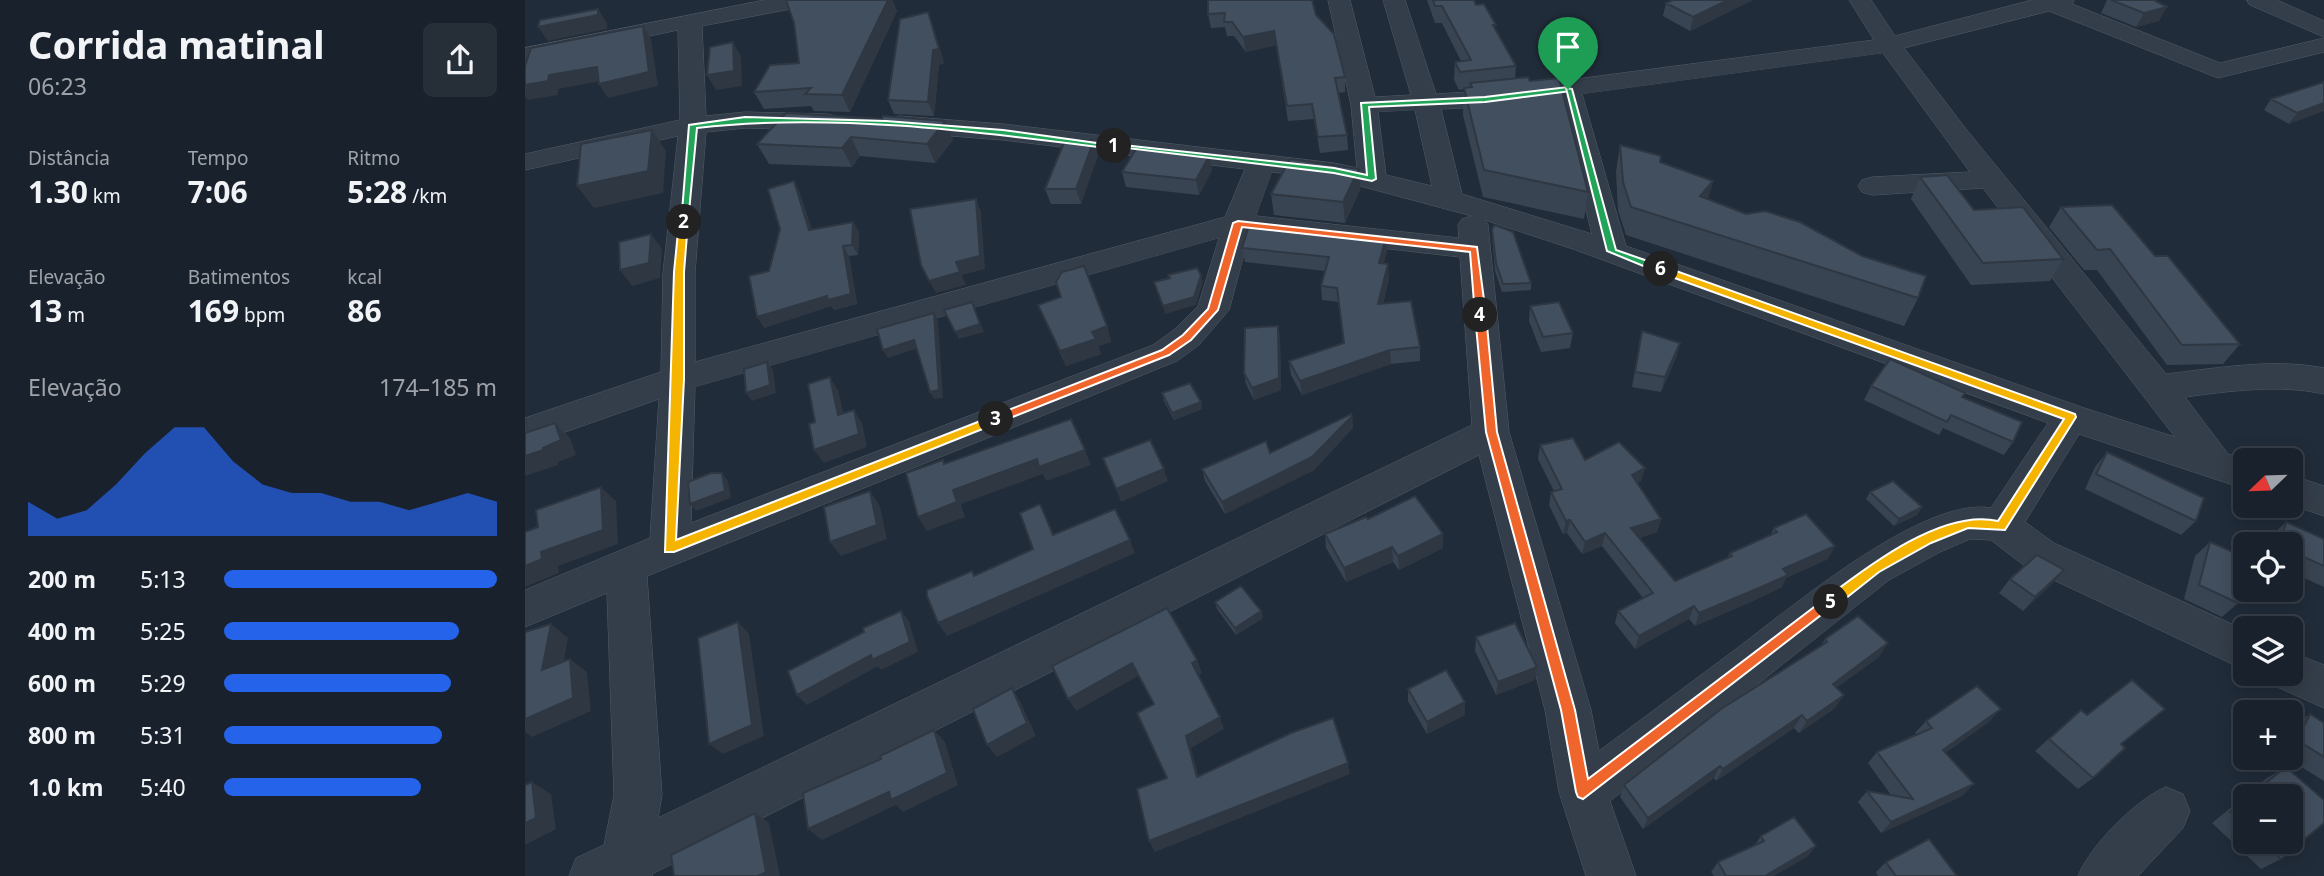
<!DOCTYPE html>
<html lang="pt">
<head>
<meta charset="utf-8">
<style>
	:root { --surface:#19212c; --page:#262e38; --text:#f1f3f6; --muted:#9fa3a9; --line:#373e48; --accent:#2563eb }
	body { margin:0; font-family:"Noto Sans",sans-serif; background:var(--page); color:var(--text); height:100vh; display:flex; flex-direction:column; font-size:26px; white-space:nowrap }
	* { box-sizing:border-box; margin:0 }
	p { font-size:23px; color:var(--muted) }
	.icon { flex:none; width:38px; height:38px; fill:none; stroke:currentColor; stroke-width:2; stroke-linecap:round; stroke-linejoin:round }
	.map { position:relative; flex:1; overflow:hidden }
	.panel { display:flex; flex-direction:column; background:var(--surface); width:525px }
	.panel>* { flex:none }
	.needle { width:46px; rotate:247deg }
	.tools { position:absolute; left:1708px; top:448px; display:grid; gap:14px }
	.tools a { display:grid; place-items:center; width:70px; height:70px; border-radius:10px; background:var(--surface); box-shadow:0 4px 18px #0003,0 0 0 2px var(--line); font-size:35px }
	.pin { position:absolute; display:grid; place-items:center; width:60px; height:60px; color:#fff; margin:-72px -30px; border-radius:50% 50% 50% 0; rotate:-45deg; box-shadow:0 0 7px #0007 }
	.pin .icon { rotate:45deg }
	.km { position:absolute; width:35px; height:35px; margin:-18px; border-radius:50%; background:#222; color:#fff; font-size:19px; line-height:35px; text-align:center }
	.round { display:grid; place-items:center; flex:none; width:74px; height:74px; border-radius:10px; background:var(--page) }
	.overview { display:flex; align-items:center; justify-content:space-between; height:119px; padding:0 28px }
	h1 { font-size:38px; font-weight:700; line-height:52px }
	.stats { display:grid; grid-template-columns:repeat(3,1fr); gap:10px; height:119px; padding:7px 28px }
	.stats div { display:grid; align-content:center }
	.stats b { font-size:30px; font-weight:700 }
	.stats small { font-size:19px; font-weight:400 }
	.stats p { font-size:19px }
	.chart { height:196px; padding:14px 28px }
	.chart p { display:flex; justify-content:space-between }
	.chart svg { width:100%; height:126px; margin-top:7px; fill:var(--accent); opacity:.7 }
	ul { padding:0 28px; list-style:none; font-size:23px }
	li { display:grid; grid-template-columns:112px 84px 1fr; align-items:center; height:52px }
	li i { height:18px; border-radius:9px; background:var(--accent) }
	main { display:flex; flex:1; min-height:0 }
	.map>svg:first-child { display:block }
</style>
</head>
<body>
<main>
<section class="panel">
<div class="overview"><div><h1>Corrida matinal</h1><p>06:23</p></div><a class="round"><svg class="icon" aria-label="share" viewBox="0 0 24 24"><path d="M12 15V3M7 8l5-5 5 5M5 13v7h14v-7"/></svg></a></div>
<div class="stats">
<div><p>Distância</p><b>1.30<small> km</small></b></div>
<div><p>Tempo</p><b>7:06</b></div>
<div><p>Ritmo</p><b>5:28<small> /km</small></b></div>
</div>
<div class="stats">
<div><p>Elevação</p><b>13<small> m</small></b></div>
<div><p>Batimentos</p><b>169<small> bpm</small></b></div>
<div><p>kcal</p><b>86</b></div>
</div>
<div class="chart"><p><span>Elevação</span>174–185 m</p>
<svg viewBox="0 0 160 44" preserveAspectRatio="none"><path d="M0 44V32L10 38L20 35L30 26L40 15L50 6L60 6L70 18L80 26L90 29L100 29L110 32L120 32L130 35L140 32L150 29L160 32V44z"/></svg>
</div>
<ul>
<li><b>200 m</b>5:13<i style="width:100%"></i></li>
<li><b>400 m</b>5:25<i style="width:86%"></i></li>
<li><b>600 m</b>5:29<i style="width:83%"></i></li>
<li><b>800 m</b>5:31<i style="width:80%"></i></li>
<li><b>1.0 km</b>5:40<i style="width:72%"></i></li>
</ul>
</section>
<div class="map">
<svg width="1799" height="876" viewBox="0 0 1799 876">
	<rect width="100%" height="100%" fill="#212c3a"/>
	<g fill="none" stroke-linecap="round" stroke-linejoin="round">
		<defs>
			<path id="minor" d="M240,0H287L284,5L276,7L177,26L181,116L220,112L302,114L311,116L315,122L311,128L302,130L220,128L181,132L170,273V362L700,217L720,169L478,140L374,132L365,130L361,124L365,118L374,116L478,124L809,163L832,168L826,105L803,0H825L850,97L886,95L858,0H880L911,94L960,91L1349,40L1324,0H1346L1370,36L1507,0H1549L1547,4L1695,63L1799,38V52L1693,78L1524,11L1379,48L1441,129L1641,374C1694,368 1747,358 1799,368V394C1753,384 1706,391 1660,397L1703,454L1723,460H1720V489L1554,434L1500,522L1529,543L1720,630V670L1501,567L1466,540L1445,539L1415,552L1364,580L1085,801L1111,876H1061L1034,792L1020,710L954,455L127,874V876H44L51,858L79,845L89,795L82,593L0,627V590L125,538L134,399L0,446V418L136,372L138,273L153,136L0,170V154L155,120L153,30L0,62V48ZM1358,53L1445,172L1347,177L1337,180L1333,186L1337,192L1347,195L1458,188L1650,437L1559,408L1101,246L1057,94ZM1032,97L1067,234L937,194L916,109L960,107ZM890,110L907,186L861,175L853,112ZM747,172L809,179L947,216L937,219L933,225L934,238L731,216ZM960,220L1048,249L1523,423L1466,508C1399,496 1268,606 1215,646C1168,681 1121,716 1074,751L1066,710L984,432L963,225ZM725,233L935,257L947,425L133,818L137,795L122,576L652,361L674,345L704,310ZM694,238L673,306L650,329L628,345L166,523L170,387Z
				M1722,0H1752L1799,21V37L1725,5Z
				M1766,475L1799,486V516L1766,505Z
				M1766,652L1799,665V708L1750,686L1745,674H1766Z
				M1641,787L1658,794L1665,811L1658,828L1613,876H1553C1565,846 1611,799 1641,787Z"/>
		</defs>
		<!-- minor casing -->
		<use href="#minor" stroke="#525c68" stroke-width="1"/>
		<!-- minor -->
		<use href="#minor" fill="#343e4a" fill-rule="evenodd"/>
	</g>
	<!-- wall -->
	<path fill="#394452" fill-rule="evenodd" d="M261,0H367L372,11L325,112L289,111L286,106L239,109L229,92L274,63L269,23Z
		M683,0L791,15L820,77V92L813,93L822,135L823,150L795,153L789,119L763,121L751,45L721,52L709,36H702L700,27L686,28L683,14Z
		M902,0H949L951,5L971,31L991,66L990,78L1063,192L1059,219L958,197L938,115L939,89L934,90L929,80L930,62L936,61L917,23H910Z
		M1228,0L1165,31L1138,16L1141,3Z
		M1582,0H1629L1634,21L1611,27L1576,13Z
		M408,26L419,63L414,65L409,116L369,114L363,100Z
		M1799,82L1764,124L1739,110L1746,99Z
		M420,121L428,140L410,163L335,156L327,167L244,164L232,144Z
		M1095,145L1135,162L1188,181L1183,199L1393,298L1379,326L1101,235L1093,210L1091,172Z
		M573,155L556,204H526L520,189Z
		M684,156L687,170L674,195L601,187L597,172Z
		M1395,177L1449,210L1538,259L1525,281L1446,285L1386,199Z
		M269,181L274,191L287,230L328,222L334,232L333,255L324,256L332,304L309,310L306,306L239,328L244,271Z
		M835,190L820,223L749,215L746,194Z
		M1536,207L1630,256L1715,344L1698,364L1642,365L1572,270H1559L1524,227Z
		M967,229L1006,283V290L977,292L970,271L967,236Z
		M861,237L862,252L858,263L864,278L858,304L895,347V361L866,364L777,395L766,375L764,361L818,343L814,302L797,300L796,286L800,271L720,262L717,248Z
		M513,305L582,326L586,342L573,346L576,354L541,366Z
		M1005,306L1048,333L1045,348L1016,352L1004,321Z
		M753,326L755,338L756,390L729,400L721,384L719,373Z
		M1117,331L1155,343L1151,358L1136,392L1107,387Z
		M1346,386L1437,397L1488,442L1479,455L1418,428L1414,435L1339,400Z
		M637,393L676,402L677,409L649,420L639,401Z
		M827,416L828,428L789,470L700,514L680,481L677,469L745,453Z
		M1015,445L1060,460L1120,468L1116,481L1113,483L1136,519L1132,532L1114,538L1150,581L1202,559L1205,553L1246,534L1249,528L1303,559L1261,578L1257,587L1228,601L1170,626L1164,619L1110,649L1090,623L1093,611L1118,598L1077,546L1057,554L1042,533L1038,534L1024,505L1026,492L1029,491L1013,459Z
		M1582,452L1671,521L1656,535L1560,489L1570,467Z
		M1345,492L1397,507L1392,515L1369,526L1341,499Z
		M843,519L918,534V548L874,570L868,562L821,582L801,548L800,534Z
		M1761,522L1799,539V587L1766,572V544H1743L1745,537Z
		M1685,542L1713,603L1697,617L1659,599L1670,556Z
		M1485,579L1527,584L1498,611L1474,593Z
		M690,602L736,611L738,618L711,635L692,609Z
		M951,637L1012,667L1010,680L971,695L950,651Z
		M1300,639L1354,657L1312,687L1310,708L1274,733L1269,728L1191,781L1189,778L1118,829L1095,797L1099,785L1296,646Z
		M883,689L940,715L902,734L883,701Z
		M1556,710L1596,744L1568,778L1553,789L1510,751Z
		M1785,714L1799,723V781L1762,758H1766V727Z
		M1401,721L1464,722L1420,753L1437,796L1356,833L1333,802L1342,791L1366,795L1343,763L1352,752L1392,735L1390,733Z
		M1761,767L1799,800V823L1756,859L1736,869L1687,823L1742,778ZM1720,796H1766V842H1720Z
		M1236,836L1283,856L1248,876H1189L1186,872L1193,862L1229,846Z
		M1361,862L1432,876H1353L1351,872Z"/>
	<!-- shaded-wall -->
	<path fill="#2e3742" d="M363,0H367L372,11L325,112L317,95Z
		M1203,0H1228L1165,31L1168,17Z
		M1642,7L1634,21L1611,27L1619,13Z
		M73,9L82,23V29L23,41L13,27Z
		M403,12L408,26L419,63L414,65L409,116L403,102Z
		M118,26L126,39L133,86L83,98L74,84Z
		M749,31L751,45L721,52L718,37Z
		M208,42L216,56L217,86L191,90L182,75Z
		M72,67L81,80L33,89V95L3,100L0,96V85L24,75Z
		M1799,103V111L1764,124L1772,113Z
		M420,121L428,140L410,163L402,144Z
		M127,130L141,151L138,193L69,208L52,186Z
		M326,137L335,156L327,167L317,148Z
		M569,140L573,155L556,204L551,189Z
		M684,156L687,170L674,195L671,180Z
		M834,169L835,190L820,223L818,202Z
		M269,181L274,191L290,240L284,230Z
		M1188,181L1180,209L1175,196Z
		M451,199L456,212L460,269L437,275L441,285L411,293L404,281L431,262Z
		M328,222L334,232L333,255L327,245Z
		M126,234L137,249L135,278L107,286L95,270Z
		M861,237L862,252L855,277L854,263Z
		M318,246L324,256L332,304L309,310L306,306L239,328L232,317Z
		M863,264L864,278L854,319L853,304Z
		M676,275L678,282L671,305L640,314L638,306Z
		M447,302L459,332L434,339L430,332Z
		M409,313L413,321L418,398L409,399L405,392Z
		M582,326L586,342L573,346L576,354L541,366L535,351L567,332Z
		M753,326L755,338L756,390L729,400L727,388Z
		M389,340L393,348L363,358L358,350Z
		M1155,343L1151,358L1136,392L1140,377Z
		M865,350L866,364L777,395L775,381Z
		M242,362L248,370L251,393L227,401L221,393Z
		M305,377L313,390L322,428L313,415Z
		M676,402L677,409L649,420L647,413Z
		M329,410L337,423L342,447L299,463L289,450Z
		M827,416L828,428L789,470L700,514L697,502Z
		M30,423L45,438L51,455L33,462V465L0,476V456L18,448Z
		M560,450L566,465L521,481L518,474L436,504L440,517L402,531L393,517L428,490L512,459Z
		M1120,468L1116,481L1104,488L1107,475Z
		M639,469L643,481L596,502L591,489Z
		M197,473L203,481L206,498L171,511L165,504Z
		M76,487L91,501L93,544L33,566L34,573L0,587V566L16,552Z
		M345,491L355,506L362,539L316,556L305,542Z
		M1397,507L1392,515L1369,526L1374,519Z
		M1136,519L1132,532L1103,541L1106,528Z
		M1045,520L1042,533L1038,534L1041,521Z
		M1080,533L1077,546L1057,554L1060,542Z
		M918,534V548L874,570L873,556Z
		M605,540L610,553L422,636L413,623Z
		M1310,546L1303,559L1261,578L1257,587L1228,601L1170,626L1174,613L1258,569Z
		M867,547L868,562L821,582L819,568Z
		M1539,570L1527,584L1498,611L1510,597Z
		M1169,606L1164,619L1110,649L1114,636Z
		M376,611L384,621L393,652L356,670L353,666L282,705L272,695Z
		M736,611L738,618L711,635L710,628Z
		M213,622L224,634L239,736L198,754L184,744Z
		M26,624L43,638L35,683L17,670Z
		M1363,643L1354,657L1300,696L1308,684Z
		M45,659L62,672L66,711L7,737L0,732V719Z
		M672,660L677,673L672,676L667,663Z
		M607,663L613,676L551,711L543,699Z
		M1012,667L1010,680L971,695L973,682Z
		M487,688L495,701L511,736L472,757L462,745Z
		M1319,695L1310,708L1274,733L1282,721Z
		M940,702V715L902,734V722Z
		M1476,709L1464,722L1407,762L1418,750Z
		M1277,715L1269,728L1191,781L1198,769Z
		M695,717L699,729L666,748L677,789L672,777L661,736Z
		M409,730L420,742L433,785L378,812L371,805L297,840L283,829Z
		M823,763L825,774L630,852L624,841Z
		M1195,766L1189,778L1118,829L1123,818Z
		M7,782L26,794L31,829L0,845V823Z
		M1449,784L1437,796L1356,833L1366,822Z
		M230,813L244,823L255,876H233Z
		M1291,846L1283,856L1248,876H1240Z"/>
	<!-- building -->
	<path fill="#424f5f" stroke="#2e3742" stroke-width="2" d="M261,0H363L317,95L280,94L286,88L229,92L245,65L274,63L269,23Z
		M683,0H787L791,15L809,34L820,77L810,78L822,135L793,137L787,104L762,106L749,31L718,37L707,22H699L700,13L683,14Z
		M908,0H949L951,5L959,4L971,25H968L991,66L935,72L930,62L946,60L917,6H910Z
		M1148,0H1203L1168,17L1141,3Z
		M1586,0H1629L1642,7L1619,13Z
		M73,9V15L13,27L15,20Z
		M403,12L414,49L408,50L403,102L363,100L375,19Z
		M118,26L124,72L74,84L72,67L24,75L23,81L0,85V66L6,48Z
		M208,42L209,71L182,75L185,47Z
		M1003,77L1005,81L1034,78L1063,192L959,170L939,88L947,87L945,83Z
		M1799,82V103L1772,113L1746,99Z
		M261,113L357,119L358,116L420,121L402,144L326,137L317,148L232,144Z
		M127,130L123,171L52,186L56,144Z
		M540,140H569L551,189H520Z
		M1095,145L1136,156L1135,162L1188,181L1175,196L1221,214L1240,211L1275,222L1337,256L1401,276L1393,298L1106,207L1098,182Z
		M611,149L684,156L671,180L597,172Z
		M765,159L834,169L818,202L746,194Z
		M1422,175L1449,210L1498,207L1538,259L1458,263L1395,177Z
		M269,181L284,230L328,222L327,245L318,246L326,294L303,300L302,296L232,317L224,276L244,271L255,229L243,189Z
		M451,199L455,256L431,262L435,272L404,281L396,265L385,209Z
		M1587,205L1630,256H1643L1715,344L1657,345L1585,249L1572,250L1536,207Z
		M725,222L861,237L854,263L863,264L853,304L886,301L895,347L865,350L775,381L764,361L819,343L812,288L796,286L804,257L717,248Z
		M970,225L988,232L1006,283L978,284L971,263L967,229Z
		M126,234L124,263L95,270L94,242Z
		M559,266L582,326L567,332L571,339L535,351L513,305L536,297L531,282L537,272Z
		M672,268L676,275L669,297L638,306L629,282L645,278L643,275Z
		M447,302L455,324L430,332L419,310Z
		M1034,302L1048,333L1018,337L1005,306Z
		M409,313L414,390L405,392L389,340L358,350L352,329Z
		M753,326L754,378L727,388L719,373L720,328Z
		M1117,331L1155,343L1140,377L1110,372Z
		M1365,359L1440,393L1437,397L1497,422L1488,442L1426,415L1422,422L1346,386Z
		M242,362L245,385L221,393L219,369Z
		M305,377L313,415L329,410L334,434L289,450L284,424L290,422L283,384Z
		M665,383L676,402L647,413L637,393Z
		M826,414L827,416L787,457L697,502L677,469L741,441L745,453Z
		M546,419L560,450L514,467L512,459L428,490L432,502L393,517L381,473L418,460L419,464Z
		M30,423L36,440L18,448V450L0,456V433Z
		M1048,438L1060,460L1094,442L1120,468L1107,475L1136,519L1106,528L1150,581L1207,556L1205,553L1252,532L1249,528L1281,514L1310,546L1258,569L1263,575L1234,588L1174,613L1169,606L1114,636L1093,611L1128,593L1080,533L1060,542L1045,520L1041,521L1026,492L1037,489L1015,445Z
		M625,440L639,469L591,489L578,458Z
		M1582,452L1679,498L1671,521L1571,474Z
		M186,473H197L200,491L165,504L163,482Z
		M1368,481L1397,507L1374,519L1345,492Z
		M76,487L78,530L16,552L17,559L0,566V532L13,527L11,510Z
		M345,491L352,525L305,542L299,507Z
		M890,496L918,534L873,556L867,547L819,568L800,534L841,517L843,519Z
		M515,504L528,535L590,509L605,540L413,623L402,596V590L447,571L449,576L508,549L495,513Z
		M1761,522L1799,539V566L1766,551V544H1755Z
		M1685,542L1720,557V568L1713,603L1674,585Z
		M1512,555L1539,570L1510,597L1485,579Z
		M716,586L736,611L710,628L690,602Z
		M642,608L672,660L667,663L695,717L661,736L672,777L766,733L808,718L823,763L624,841L612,789L642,778L612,713L629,704L607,663L543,699L527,666Z
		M376,611L385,642L347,660L346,655L272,695L263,671L339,632L338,628Z
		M1333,616L1363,643L1308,684L1319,695L1282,721L1277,715L1198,769L1195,766L1123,818L1099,785L1196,709L1302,642L1300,639Z
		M213,622L227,725L184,744L173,638Z
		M990,623L1012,667L973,682L951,637Z
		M26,624L17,670L45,659L48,698L0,719V632Z
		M921,670L940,702L902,722L883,689Z
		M1607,680L1640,709L1596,744L1600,748L1568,778L1524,739L1556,710L1562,715Z
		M1452,686L1476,709L1418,750L1449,784L1366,822L1342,791L1388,799L1352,752L1407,728L1401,721Z
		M487,688L502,723L462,745L448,709Z
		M1785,714L1799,723V757L1772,740Z
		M409,730L422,773L366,800L364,792L283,829L278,793L356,759L355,756Z
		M1761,767L1799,800V823L1756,859L1737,842H1766V796H1724Z
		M7,782L11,818L0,823V785Z
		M1720,799V826L1705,812Z
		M230,813L241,872L233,876H149L146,855Z
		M1269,817L1291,846L1240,876H1201L1193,862L1239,841L1236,836Z
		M1404,839L1432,876H1371L1361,862Z"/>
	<!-- split-1 -->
	<path fill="#22a559" stroke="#fff" stroke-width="2" d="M1043,87L1046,91L960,102L844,107L851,179L847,181L809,173L585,146L589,144L809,168L842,175L836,103L960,97Z"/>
	<!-- split-2 -->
	<path fill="#22a559" stroke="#fff" stroke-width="2" d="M220,117L361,121L478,130L593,146L589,149C455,132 307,112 172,128L163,222L156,224L164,125Z"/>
	<!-- split-3 -->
	<path fill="#f5b400" stroke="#fff" stroke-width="2" d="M159,220L163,222L159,272V379L151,540L468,416H475V422L149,552H140L149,272L154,222Z"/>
	<!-- split-4 -->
	<path fill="#f0652b" stroke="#fff" stroke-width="2" d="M713,221L952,247L961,315L955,318L950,315L945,252L717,227L693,310L666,340L644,355L475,422H468V416L637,350L658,335L683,309L708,223Z"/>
	<!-- split-5 -->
	<path fill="#f0652b" stroke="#fff" stroke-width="2" d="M955,312L961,315L972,432L1050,710L1063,779L1301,598H1311L1313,602L1058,799L1053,797L1051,792L1036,710L961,432L950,315Z"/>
	<!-- split-6 -->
	<path fill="#f5b400" stroke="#fff" stroke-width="2" d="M1133,267H1140L1550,414L1551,417L1480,530L1443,528L1406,543L1354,572L1311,606H1301V598C1343,566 1418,508 1473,521L1539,419L1133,272Z"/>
	<!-- split-7 -->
	<path fill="#22a559" stroke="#fff" stroke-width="2" d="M1041,88L1047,89L1091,250L1140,267V272H1133L1082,251Z"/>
</svg>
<div class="tools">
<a><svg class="needle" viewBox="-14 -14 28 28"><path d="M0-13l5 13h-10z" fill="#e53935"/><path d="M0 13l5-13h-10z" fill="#9fa3a9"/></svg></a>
<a><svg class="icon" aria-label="locate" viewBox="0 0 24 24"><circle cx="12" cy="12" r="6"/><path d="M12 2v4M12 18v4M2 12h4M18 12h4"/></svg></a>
<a><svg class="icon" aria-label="layers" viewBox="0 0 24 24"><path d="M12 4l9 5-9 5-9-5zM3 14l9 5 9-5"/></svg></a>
<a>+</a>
<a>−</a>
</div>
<div class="pin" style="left:1043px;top:89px;background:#1e9e55"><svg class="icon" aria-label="arrive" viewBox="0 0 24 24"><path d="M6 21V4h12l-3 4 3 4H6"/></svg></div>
<b class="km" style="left:589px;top:146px">1</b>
<b class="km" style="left:159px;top:222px">2</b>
<b class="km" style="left:471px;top:419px">3</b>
<b class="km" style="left:955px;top:315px">4</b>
<b class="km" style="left:1306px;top:602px">5</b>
<b class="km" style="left:1136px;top:269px">6</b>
</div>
</main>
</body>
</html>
